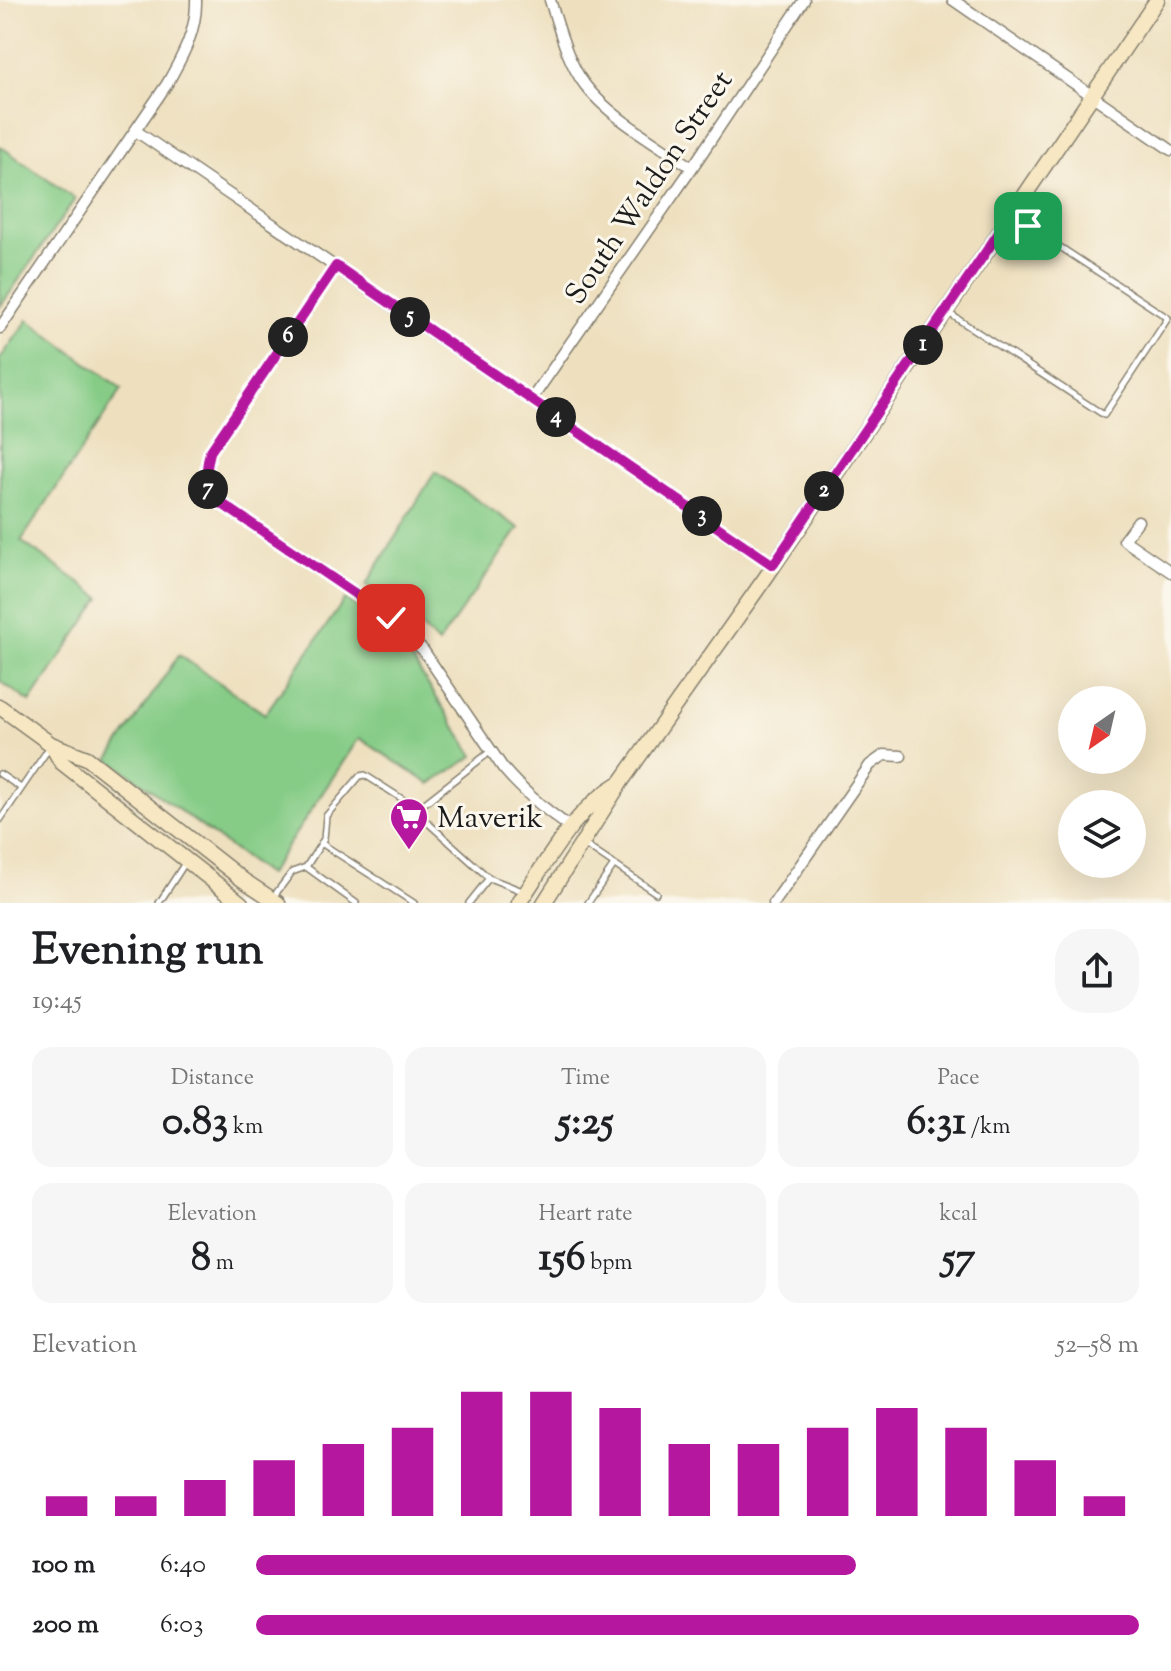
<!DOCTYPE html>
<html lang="en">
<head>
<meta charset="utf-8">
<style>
	:root { --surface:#fff; --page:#f6f6f6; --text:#202124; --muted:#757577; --accent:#b5179e }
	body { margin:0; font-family:"Sorts Mill Goudy",serif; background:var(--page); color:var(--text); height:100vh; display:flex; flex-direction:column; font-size:30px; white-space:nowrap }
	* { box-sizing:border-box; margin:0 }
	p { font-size:26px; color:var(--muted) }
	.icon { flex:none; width:44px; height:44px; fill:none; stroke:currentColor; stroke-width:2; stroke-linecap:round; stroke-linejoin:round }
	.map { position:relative; height:903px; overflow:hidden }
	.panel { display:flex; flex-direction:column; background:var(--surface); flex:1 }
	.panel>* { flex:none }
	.needle { width:52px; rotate:214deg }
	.controls { position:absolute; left:1058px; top:686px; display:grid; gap:16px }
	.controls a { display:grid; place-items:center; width:88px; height:88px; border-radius:50%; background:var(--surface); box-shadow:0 8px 32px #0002; font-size:40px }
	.pin { position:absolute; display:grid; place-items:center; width:68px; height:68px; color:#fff; margin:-34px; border-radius:16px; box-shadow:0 4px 12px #0006 }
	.km { position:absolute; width:40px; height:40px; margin:-20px; border-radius:50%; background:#222; color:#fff; font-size:22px; line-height:40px; text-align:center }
	.round { display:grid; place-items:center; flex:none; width:84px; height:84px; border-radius:32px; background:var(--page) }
	.overview { display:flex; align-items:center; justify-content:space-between; height:136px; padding:0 32px }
	h1 { font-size:44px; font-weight:700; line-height:60px }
	.stats { display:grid; grid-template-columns:repeat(3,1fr); gap:12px; height:136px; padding:8px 32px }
	.stats div { display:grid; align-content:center; border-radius:20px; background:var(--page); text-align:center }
	.stats b { font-size:40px; font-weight:700 }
	.stats small { font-size:22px; font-weight:400 }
	.stats p { font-size:22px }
	.chart { height:224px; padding:16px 32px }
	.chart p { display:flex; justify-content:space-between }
	.chart svg { width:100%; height:144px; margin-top:8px; stroke:var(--accent); stroke-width:6 }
	ul { padding:0 32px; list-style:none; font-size:26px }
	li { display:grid; grid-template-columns:128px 96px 1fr; align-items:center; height:60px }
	li i { height:20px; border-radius:10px; background:var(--accent) }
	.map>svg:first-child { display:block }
</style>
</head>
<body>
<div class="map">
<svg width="1171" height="903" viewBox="0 0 1171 903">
	<rect width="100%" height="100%" fill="#fbf7ec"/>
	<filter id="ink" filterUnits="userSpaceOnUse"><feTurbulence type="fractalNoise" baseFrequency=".0125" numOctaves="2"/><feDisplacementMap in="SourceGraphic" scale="16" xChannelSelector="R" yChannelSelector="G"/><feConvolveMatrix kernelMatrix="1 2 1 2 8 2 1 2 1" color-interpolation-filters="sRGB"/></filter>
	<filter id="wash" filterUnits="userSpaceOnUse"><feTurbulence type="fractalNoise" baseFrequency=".006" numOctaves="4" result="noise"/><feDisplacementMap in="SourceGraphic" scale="32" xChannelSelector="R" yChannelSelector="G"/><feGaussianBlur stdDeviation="1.8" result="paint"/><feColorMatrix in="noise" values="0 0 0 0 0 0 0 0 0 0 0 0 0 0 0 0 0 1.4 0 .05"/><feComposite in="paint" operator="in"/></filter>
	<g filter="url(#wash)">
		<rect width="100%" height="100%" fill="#eee0bf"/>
		<!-- green -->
		<path fill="#86cc87" stroke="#517452" stroke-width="2" d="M0,146L75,199L0,307Z
			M28,320L122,389L21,541L101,598L30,702L0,681V359Z
			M435,472L519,528L438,644L411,616L366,585Z
			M345,599L393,630L474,756L430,784L359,738L268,875L109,759L179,655L265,714Z"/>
	</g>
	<g filter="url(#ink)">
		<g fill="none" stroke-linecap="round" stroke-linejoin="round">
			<defs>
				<path id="service" d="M947,312L1104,415L1168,318L1013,216
					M491,751L421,806L417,813L489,878L525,892
					M0,774L21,788
					M0,820L49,748
					M321,843L414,903
					M585,845L656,893
					M306,867L324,839L326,816L360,776L365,775L418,809
					M274,896L292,872L306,867L356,903
					M159,903L185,863
					M469,903L489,878
					M588,903L614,865"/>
				<path id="minor" d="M550,0C559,28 567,61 585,85C610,118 659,144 692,168
					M953,0L1171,150
					M136,131L773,565
					M336,266L210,452C205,473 204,484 218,501L391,618L423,650L503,768C523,792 544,809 570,827
					M0,328L167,84C182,57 197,31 196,0
					M531,400L692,168L804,0
					M1138,521L1124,540L1171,572
					M774,903L870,765L884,755L901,756"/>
				<path id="secondary" d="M0,707L51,744L87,758L243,880L278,903
					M51,744L61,762L241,903
					M519,903C548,860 574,809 621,782
					M544,903L621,782L766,577L1157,0"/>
			</defs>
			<!-- service casing -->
			<use href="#service" stroke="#857e6e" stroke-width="8"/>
			<!-- minor casing -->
			<use href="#minor" stroke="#857e6e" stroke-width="13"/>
			<!-- secondary casing -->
			<use href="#secondary" stroke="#857e6e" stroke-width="17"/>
			<!-- service -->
			<use href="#service" stroke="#fff" stroke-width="5"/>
			<!-- minor -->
			<use href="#minor" stroke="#fff" stroke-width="10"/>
			<!-- secondary -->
			<use href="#secondary" stroke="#f7e8c3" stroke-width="14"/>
		</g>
	</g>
	<g fill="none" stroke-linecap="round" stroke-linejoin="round" filter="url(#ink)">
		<defs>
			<path id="route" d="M391,618L218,501C204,484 205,473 210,452L336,266L773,565L1011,215L1028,226"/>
		</defs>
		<!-- route casing -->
		<use href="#route" stroke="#fff" stroke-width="16"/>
		<!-- route -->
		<use href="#route" stroke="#b5179e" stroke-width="10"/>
	</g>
	<!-- icons -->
	<defs>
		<symbol id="supermarket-pin" viewBox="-11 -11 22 30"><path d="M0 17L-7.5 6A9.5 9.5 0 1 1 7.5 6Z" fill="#b5179e" stroke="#fbf7ec"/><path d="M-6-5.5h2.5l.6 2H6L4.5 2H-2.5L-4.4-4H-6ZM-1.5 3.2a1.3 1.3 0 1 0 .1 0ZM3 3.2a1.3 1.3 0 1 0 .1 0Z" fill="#fff"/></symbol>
	</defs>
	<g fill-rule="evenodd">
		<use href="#supermarket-pin" x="387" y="795" width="44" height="60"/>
	</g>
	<g text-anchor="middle" stroke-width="6" stroke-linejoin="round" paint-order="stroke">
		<!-- street labels -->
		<g font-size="30" fill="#1c1c1c" stroke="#fbf7ec">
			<text transform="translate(648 187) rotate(-56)" y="10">South Waldon Street</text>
		</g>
		<!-- poi labels -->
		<g font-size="30" fill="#1c1c1c" stroke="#fbf7ec" text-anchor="start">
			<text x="437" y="827">Maverik</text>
		</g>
	</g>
</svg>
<div class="controls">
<a><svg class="needle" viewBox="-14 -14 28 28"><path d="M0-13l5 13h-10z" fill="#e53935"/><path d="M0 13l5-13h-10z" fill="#757577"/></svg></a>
<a><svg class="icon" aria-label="layers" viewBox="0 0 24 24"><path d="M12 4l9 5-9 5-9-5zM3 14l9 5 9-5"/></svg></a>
</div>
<div class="pin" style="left:1028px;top:226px;background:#1e9e55"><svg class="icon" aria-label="arrive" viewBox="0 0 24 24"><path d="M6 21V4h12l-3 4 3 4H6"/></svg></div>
<div class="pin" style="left:391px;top:618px;background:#d93025"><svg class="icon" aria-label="check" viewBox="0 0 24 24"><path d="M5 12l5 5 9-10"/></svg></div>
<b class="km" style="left:923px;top:345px">1</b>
<b class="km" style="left:824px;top:491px">2</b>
<b class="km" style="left:702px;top:516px">3</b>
<b class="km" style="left:556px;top:417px">4</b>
<b class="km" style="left:410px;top:317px">5</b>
<b class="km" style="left:288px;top:337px">6</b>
<b class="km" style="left:208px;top:489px">7</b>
</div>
<section class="panel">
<div class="overview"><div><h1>Evening run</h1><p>19:45</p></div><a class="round"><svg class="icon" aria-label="share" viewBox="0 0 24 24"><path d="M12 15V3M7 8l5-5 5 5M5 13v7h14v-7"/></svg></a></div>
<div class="stats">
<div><p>Distance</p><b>0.83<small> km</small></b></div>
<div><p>Time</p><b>5:25</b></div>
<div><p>Pace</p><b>6:31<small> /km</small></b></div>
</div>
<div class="stats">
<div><p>Elevation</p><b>8<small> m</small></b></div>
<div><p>Heart rate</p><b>156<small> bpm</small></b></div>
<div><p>kcal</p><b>57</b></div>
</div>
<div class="chart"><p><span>Elevation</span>52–58 m</p>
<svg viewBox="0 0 160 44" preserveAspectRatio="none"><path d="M5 44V38M15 44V38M25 44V33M35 44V27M45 44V22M55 44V17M65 44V6M75 44V6M85 44V11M95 44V22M105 44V22M115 44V17M125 44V11M135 44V17M145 44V27M155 44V38"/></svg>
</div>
<ul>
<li><b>100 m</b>6:40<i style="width:68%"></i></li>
<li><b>200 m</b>6:03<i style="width:100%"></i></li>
</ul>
</section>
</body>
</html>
